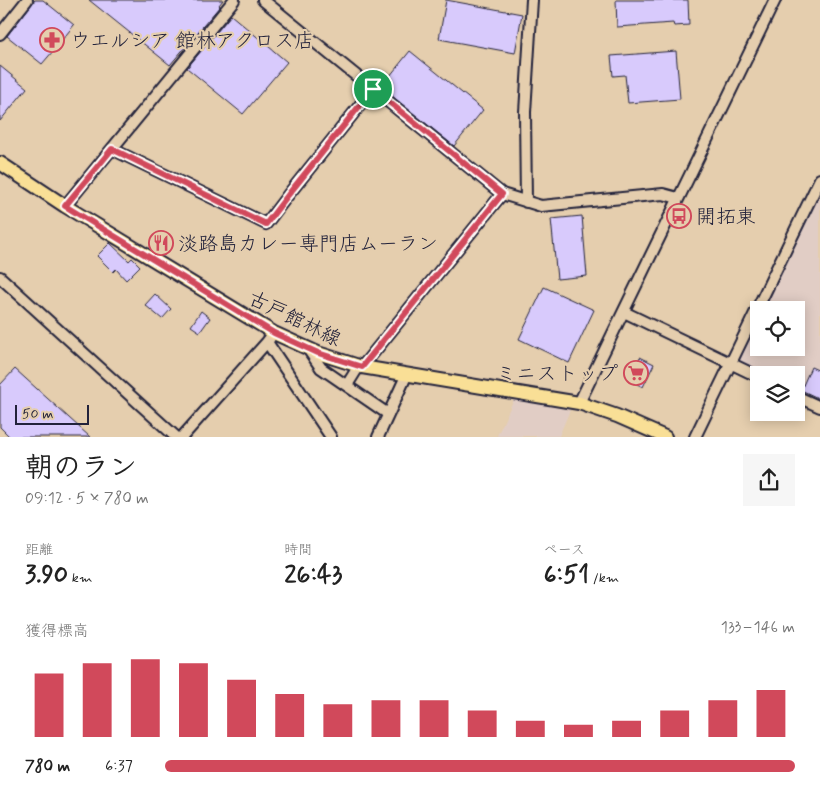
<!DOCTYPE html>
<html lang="ja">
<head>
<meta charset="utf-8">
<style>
	:root { --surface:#fff; --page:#f6f6f6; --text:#222; --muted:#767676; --accent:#d1495b }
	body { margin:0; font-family:Mynerve,"Klee One",sans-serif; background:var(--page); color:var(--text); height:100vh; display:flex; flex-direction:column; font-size:19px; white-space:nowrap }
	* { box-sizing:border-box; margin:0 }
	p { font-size:16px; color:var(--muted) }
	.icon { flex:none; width:28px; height:28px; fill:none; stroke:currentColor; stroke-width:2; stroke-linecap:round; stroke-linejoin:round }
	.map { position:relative; height:437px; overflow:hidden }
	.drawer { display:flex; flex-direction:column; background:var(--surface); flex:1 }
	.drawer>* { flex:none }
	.buttons { position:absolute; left:750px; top:301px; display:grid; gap:10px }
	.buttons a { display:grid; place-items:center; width:55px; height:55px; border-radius:0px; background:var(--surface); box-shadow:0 2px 12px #0003; font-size:25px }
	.scale { position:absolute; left:15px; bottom:12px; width:74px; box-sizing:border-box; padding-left:5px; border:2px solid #22223b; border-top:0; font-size:14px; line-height:18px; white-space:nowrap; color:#22223b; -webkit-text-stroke:4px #e5ceae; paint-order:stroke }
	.pin { position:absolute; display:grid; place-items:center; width:42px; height:42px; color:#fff; margin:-21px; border:2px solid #fff; border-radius:50%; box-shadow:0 1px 5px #0007 }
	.round { display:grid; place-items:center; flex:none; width:52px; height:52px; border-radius:0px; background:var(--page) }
	.overview { display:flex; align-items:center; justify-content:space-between; height:85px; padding:0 25px }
	h1 { font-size:28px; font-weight:700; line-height:38px }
	.stats { display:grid; grid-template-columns:repeat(3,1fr); gap:8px; height:85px; padding:5px 25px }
	.stats div { display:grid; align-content:center }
	.stats b { font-size:25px; font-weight:700 }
	.stats small { font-size:14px; font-weight:400 }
	.stats p { font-size:14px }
	.chart { height:140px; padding:10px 25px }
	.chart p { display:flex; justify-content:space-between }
	.chart svg { width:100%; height:90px; margin-top:5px; stroke:var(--accent); stroke-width:6 }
	ul { padding:0 25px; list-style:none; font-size:16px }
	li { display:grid; grid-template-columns:80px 60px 1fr; align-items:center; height:38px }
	li i { height:12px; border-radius:6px; background:var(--accent) }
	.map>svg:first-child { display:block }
</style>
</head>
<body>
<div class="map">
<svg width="820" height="437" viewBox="0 0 820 437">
	<rect width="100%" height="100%" fill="#e5ceae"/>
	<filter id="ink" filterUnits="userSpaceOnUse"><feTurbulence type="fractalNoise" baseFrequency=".02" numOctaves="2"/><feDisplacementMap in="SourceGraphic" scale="10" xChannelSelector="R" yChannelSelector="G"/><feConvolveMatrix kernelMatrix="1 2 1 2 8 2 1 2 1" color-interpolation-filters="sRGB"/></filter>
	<g filter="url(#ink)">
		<!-- built -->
		<path fill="#e1cdc5" d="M820,188V404L796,392V375H762L734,361L759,311V348H796V310H759Z
			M514,399L570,410L559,436H497Z"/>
		<!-- building -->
		<path fill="#d8cafc" stroke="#22223b" d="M35,0H43L74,25L62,40L60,49L54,50L42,64L7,36Z
			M89,0H223L219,5L220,6L170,65Z
			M446,0L522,14L515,53L439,39Z
			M616,0H688L689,25L674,26L673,23L617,27Z
			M231,15L287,62L243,114L187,68Z
			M410,51L483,110L454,146L381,87Z
			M676,51L680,99L628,103L625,75L613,76L611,56Z
			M0,66L27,88L0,121Z
			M582,216L587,276L557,279L551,219Z
			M158,233L168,240L163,248L152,240Z
			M110,243L129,261L132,258L140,266L126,280L116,269L113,272L97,256Z
			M544,287L594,310L569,363L519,339Z
			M155,294L171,309L162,319L145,305Z
			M201,311L210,318L200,332L191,326Z
			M640,357L654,364L643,387L629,380Z
			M811,367L820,371V399L801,390Z
			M15,369L90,437H10L0,427V385Z"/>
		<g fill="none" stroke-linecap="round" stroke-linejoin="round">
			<defs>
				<path id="minor" d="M263,0L502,194L541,206L663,194L678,198
					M0,34L27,0
					M112,149L266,224L288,195L373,89
					M526,202L525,112L532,0
					M65,206L234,0
					M0,277L176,437
					M624,312L759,377
					M270,338L267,342L331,437
					M308,349L321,368L388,414
					M347,385L357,369L362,367L502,194
					M796,396L820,407
					M579,403L775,0
					M182,437L267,342
					M378,437L407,374
					M695,437L820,179"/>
				<path id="major" d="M0,163L65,206L274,333L318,353L362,367L579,403L617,416L665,437"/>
			</defs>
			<!-- minor casing -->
			<use href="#minor" stroke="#22223b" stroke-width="14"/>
			<!-- major casing -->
			<use href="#major" stroke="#22223b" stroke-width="16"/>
			<!-- minor -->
			<use href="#minor" stroke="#e5ceae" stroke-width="10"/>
			<!-- major -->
			<use href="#major" stroke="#f9df96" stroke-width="12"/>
		</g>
	</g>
	<g fill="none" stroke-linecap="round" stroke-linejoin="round" filter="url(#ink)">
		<defs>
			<path id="route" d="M373,89L502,194L362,367L318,353L274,333L65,206L112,149L266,224L288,195Z"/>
		</defs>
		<!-- route casing -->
		<use href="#route" stroke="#fff" stroke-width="10"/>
		<!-- route -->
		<use href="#route" stroke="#d1495b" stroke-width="6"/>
	</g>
	<!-- icons -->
	<defs>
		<symbol id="pharmacy-ring" viewBox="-11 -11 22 22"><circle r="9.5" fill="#e5ceae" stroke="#d1495b" stroke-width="1.5"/><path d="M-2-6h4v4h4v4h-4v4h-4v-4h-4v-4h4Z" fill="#d1495b"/></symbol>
		<symbol id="bus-ring" viewBox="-11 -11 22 22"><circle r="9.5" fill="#e5ceae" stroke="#d1495b" stroke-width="1.5"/><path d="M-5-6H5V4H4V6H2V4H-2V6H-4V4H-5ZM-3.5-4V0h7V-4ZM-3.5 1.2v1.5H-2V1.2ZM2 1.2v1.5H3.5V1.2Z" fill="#d1495b"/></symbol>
		<symbol id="restaurant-ring" viewBox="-11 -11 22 22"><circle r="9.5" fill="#e5ceae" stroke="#d1495b" stroke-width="1.5"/><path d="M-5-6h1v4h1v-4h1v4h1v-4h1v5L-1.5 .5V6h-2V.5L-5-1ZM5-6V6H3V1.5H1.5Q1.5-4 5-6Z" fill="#d1495b"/></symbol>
		<symbol id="supermarket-ring" viewBox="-11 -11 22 22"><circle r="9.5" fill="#e5ceae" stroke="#d1495b" stroke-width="1.5"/><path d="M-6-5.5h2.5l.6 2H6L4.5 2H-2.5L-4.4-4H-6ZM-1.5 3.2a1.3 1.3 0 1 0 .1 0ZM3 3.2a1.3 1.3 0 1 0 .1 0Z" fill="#d1495b"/></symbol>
	</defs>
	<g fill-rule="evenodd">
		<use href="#pharmacy-ring" x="38" y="26" width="28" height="28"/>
		<use href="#bus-ring" x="665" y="202" width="28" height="28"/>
		<use href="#restaurant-ring" x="147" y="229" width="28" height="28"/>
		<use href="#supermarket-ring" x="622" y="359" width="28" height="28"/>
	</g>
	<g text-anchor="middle" stroke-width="4.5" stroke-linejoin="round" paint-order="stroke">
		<!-- poi labels -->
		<g font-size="20" fill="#22223b" stroke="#e5ceae" text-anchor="start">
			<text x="70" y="47">ウエルシア 館林アクロス店</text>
			<text x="696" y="223">開拓東</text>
			<text x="178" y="250">淡路島カレー専門店ムーラン</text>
			<text x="618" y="380" text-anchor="end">ミニストップ</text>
		</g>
		<!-- street labels -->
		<g font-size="20" fill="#22223b" stroke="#e5ceae">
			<text transform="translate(295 318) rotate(26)" y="7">古戸館林線</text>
		</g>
	</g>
</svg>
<div class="buttons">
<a><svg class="icon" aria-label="locate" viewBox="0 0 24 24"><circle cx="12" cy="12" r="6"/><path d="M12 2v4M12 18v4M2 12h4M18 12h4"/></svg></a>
<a><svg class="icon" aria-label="layers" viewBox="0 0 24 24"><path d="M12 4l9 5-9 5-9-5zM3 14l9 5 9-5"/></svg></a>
</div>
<div class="scale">50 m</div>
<div class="pin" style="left:373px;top:89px;background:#1e9e55"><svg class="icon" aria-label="arrive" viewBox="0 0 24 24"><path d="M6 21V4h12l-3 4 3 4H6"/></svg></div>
</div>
<section class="drawer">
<div class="overview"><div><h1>朝のラン</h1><p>09:12 · 5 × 780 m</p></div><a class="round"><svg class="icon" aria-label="share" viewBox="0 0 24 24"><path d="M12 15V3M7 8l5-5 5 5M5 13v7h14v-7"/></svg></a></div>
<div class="stats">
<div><p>距離</p><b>3.90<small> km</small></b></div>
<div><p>時間</p><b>26:43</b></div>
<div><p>ペース</p><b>6:51<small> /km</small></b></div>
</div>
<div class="chart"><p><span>獲得標高</span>133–146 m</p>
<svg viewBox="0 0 160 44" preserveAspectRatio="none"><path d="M5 44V13M15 44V8M25 44V6M35 44V8M45 44V16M55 44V23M65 44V28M75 44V26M85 44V26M95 44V31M105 44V36M115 44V38M125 44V36M135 44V31M145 44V26M155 44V21"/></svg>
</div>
<ul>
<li><b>780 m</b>6:37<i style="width:100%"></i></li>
</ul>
</section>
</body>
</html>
